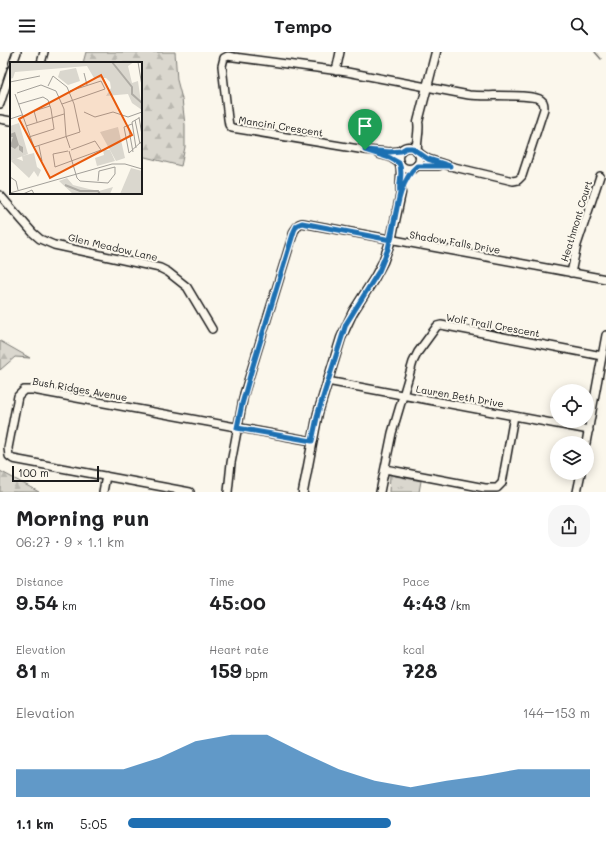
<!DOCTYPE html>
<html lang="en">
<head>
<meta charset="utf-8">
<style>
	:root { --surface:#fff; --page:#f6f6f6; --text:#202124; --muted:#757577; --accent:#1f6fb2 }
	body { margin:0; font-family:Mali,sans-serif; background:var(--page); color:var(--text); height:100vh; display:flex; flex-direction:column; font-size:15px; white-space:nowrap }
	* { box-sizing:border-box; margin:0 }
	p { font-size:13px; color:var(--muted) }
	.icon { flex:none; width:22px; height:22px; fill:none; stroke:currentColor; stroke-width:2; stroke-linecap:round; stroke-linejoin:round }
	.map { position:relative; height:440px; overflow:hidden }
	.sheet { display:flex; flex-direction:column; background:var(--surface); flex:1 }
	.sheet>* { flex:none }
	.tools { position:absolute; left:550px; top:332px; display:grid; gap:8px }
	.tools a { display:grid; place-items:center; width:44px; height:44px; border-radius:50%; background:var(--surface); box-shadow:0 2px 10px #0003; font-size:20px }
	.scale { position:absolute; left:12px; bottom:10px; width:87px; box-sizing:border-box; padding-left:4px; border:2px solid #1c1c1c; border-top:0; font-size:11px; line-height:14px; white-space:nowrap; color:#1c1c1c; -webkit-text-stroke:3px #fbf7ec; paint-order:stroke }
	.pin { position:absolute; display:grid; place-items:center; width:34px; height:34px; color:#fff; margin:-41px -17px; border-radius:50% 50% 50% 0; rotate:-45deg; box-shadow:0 0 4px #0007 }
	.pin .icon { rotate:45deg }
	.round { display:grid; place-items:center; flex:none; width:42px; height:42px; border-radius:16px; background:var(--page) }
	.summary { display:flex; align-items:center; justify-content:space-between; height:68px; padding:0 16px }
	h1 { font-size:22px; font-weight:800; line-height:30px }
	.stats { display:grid; grid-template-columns:repeat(3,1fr); gap:6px; height:68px; padding:4px 16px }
	.stats div { display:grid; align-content:center }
	.stats b { font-size:20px; font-weight:800 }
	.stats small { font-size:11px; font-weight:400 }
	.stats p { font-size:11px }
	.chart { height:112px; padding:8px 16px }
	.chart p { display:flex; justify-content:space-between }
	.chart svg { width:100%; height:72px; margin-top:4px; fill:var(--accent); opacity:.7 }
	ul { padding:0 16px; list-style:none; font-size:13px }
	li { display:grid; grid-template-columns:64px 48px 1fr; align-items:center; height:30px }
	li i { height:10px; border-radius:5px; background:var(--accent) }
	header { display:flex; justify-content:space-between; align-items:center; height:52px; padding:0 16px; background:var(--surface); font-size:18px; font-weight:800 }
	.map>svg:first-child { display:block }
</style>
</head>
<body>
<header><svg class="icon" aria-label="menu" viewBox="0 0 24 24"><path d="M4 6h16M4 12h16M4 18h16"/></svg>Tempo<svg class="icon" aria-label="search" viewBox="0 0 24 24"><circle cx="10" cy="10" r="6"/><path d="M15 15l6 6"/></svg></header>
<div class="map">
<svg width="606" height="440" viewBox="0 0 606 440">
	<defs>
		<pattern id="forest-firs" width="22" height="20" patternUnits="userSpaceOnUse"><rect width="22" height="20" fill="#dad7ce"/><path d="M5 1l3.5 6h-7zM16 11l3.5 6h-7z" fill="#bab8b0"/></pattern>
		<pattern id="park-tufts" width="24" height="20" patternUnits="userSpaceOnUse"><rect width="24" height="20" fill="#dad7ce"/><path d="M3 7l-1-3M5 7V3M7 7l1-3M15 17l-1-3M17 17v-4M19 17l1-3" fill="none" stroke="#bab8b0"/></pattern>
	</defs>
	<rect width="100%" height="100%" fill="#fbf7ec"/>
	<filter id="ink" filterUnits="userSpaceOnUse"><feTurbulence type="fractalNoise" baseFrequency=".025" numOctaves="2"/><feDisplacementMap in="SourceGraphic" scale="8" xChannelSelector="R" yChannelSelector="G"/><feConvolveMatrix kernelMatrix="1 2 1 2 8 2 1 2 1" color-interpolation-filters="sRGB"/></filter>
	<g filter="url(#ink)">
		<!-- forest -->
		<path fill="url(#forest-firs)" stroke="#7b7a75" d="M86,0H175L177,28L182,47L185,73V95L181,114L141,104V11H83Z
			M0,289L30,306L15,305L0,318Z
			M0,419L39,440H0Z"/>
		<!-- park -->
		<path fill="url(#park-tufts)" stroke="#7b7a75" d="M390,423L421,429L419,440H389Z"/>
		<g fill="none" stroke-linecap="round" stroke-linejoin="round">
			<!-- stream -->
			<path stroke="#74726e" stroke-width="1.5" d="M595,0L601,7"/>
			<defs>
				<path id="minor" d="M13,11L17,0
					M41,11L44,0
					M336,19L340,0
					M0,52L11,18
					M0,67L11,69
					M401,99L389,100L365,98L232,76L229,73L228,67L222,14L224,6L228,4L234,5L347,20L469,43C483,45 533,41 541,48C544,50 544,53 544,57L522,124L518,128L513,129L450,114L428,107L419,101
					M378,102L390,105L399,111
					M417,114H439
					M0,143L33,181L40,187L54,193L160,216L168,220L187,235L212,277
					M571,221L577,193L600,124
					M327,329L589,378
					M586,391L606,283
					M385,417L485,436H497L502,431L514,364
					M103,440L106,424
					M190,440L13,407L9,404L8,396L18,344L24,338H33L312,389
					M228,440L231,411L244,342L294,179L299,172L302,171L606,227
					M380,440L392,381L413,310L418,300L437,274L441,273L602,304
					M577,440L581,421"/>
				<path id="tertiary" d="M398 106a11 11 0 1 1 22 0a11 11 0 1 1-22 0Z
					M417,99C416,89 420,78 418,70L436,0
					M303,440L318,361L341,286L353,260L374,227L383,210L391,188L401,141C399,132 403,124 400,113"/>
			</defs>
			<!-- minor casing -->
			<use href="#minor" stroke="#1c1c1c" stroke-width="10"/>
			<!-- tertiary casing -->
			<use href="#tertiary" stroke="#1c1c1c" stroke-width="11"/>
			<!-- minor -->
			<use href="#minor" stroke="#fbf7ec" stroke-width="7"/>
			<!-- tertiary -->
			<use href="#tertiary" stroke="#fbf7ec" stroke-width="8"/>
		</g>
	</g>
	<g fill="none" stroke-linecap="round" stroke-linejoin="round" filter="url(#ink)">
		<defs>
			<path id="route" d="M365,98L390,106L399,111C404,121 398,130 400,141L388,197L379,219L346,272L318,361L312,389L237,376L242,352L251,320L294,179L297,173L302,171L391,188C396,164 398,130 417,114H450L428,107L412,96H406L401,99L390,100L365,98"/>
		</defs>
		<!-- route casing -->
		<use href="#route" stroke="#fff" stroke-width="8"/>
		<!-- route -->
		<use href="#route" stroke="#1f6fb2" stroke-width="5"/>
	</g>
	<g text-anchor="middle" stroke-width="4" stroke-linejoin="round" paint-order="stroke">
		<!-- street labels -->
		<g font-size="10" fill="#1c1c1c" stroke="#fbf7ec">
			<text transform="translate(281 74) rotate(9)" y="4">Mancini Crescent</text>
			<text transform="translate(576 169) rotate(-73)" y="4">Heathmont Court</text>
			<text transform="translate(455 190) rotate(10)" y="4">Shadow Falls Drive</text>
			<text transform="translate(113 195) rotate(13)" y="4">Glen Meadow Lane</text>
			<text transform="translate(493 273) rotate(10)" y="4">Wolf Trail Crescent</text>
			<text transform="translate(80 337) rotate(10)" y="4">Bush Ridges Avenue</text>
			<text transform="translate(460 344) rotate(10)" y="4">Lauren Beth Drive</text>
		</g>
	</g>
	<!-- overview -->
	<g transform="translate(10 10)">
		<rect width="132" height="132" fill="#fbf7ec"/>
		<path d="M0,0H124L118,4L122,21L128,19L132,48L122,41L118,32L96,34L101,26L100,20L96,16H84L77,4L5,10L3,16L0,17ZM108,65L115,96L106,99L90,70ZM24,91L27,105L31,108L28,115L24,109L19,116L1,99L6,96L13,99L12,94ZM121,106L132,109V132H110ZM57,116L63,123L79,127L89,129L103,125L100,132H63L49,119Z" fill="#dad7ce"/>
		<path d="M66,6L70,19L58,23L48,15L50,9ZM9,61L18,92L0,99V64ZM93,88H100L105,99L87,104L85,96L94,93Z" fill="#dad7ce"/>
		<path d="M5,70L9,83L13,85V91L9,88V83L5,87L0,84L3,75H0V72Z" fill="#afaca5"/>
		<path fill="none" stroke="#afaca5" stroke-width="2" d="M102,0L122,25V32L132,41M55,123L70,129H88L90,132"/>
		<path fill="none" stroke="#a29f99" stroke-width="1" d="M128,0L132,24M74,11L77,23M0,20L30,14M7,31L31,23L46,29L54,47L56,74L60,86M5,32L24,85L70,70L64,42L57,25L43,14L38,24M9,42L33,35L38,38L41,47L44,67L19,75M52,42L95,27L91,19L60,29M74,50L85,55L103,50L118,55L132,50M129,55L132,73M0,57L12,53M125,58L130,82M27,60L24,49L40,44M122,62L114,65L119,91L132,79M118,63L123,90M16,64L54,52M29,84L32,99M126,86L122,60L129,56M58,89L43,92L45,105L91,88L85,79L61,88M59,89L67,116L70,119L98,121L105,112V105L89,109L88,119M0,115L6,119L8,128M0,131L102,102H115L132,107M13,132L22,128L24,132"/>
		<path fill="#e8590c" fill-opacity="0.15" stroke="#e8590c" stroke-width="2" d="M91,13L122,73L40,116L9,57Z"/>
		<rect width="132" height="132" fill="none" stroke="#1c1c1c" stroke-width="2"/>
	</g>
</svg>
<div class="tools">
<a><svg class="icon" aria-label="locate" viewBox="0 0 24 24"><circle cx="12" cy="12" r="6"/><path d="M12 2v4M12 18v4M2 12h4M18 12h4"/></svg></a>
<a><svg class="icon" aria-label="layers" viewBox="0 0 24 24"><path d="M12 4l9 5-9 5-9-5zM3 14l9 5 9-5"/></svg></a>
</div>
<div class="scale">100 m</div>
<div class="pin" style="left:365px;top:98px;background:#1e9e55"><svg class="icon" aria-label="arrive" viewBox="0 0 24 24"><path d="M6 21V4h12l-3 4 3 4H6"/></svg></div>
</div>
<section class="sheet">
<div class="summary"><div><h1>Morning run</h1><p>06:27 · 9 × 1.1 km</p></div><a class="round"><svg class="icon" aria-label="share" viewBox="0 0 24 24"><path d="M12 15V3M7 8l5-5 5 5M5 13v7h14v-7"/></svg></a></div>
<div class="stats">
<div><p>Distance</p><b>9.54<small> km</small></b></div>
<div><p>Time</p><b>45:00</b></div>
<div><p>Pace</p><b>4:43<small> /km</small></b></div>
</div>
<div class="stats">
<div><p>Elevation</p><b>81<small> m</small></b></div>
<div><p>Heart rate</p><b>159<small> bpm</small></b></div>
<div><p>kcal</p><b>728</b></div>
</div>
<div class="chart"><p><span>Elevation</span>144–153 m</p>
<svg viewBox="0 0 160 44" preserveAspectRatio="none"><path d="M0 44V27L10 27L20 27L30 27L40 20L50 10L60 6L70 6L80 17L90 27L100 34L110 38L120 34L130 31L140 27L150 27L160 27V44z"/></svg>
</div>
<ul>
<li><b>1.1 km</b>5:05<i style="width:57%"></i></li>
</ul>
</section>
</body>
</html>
